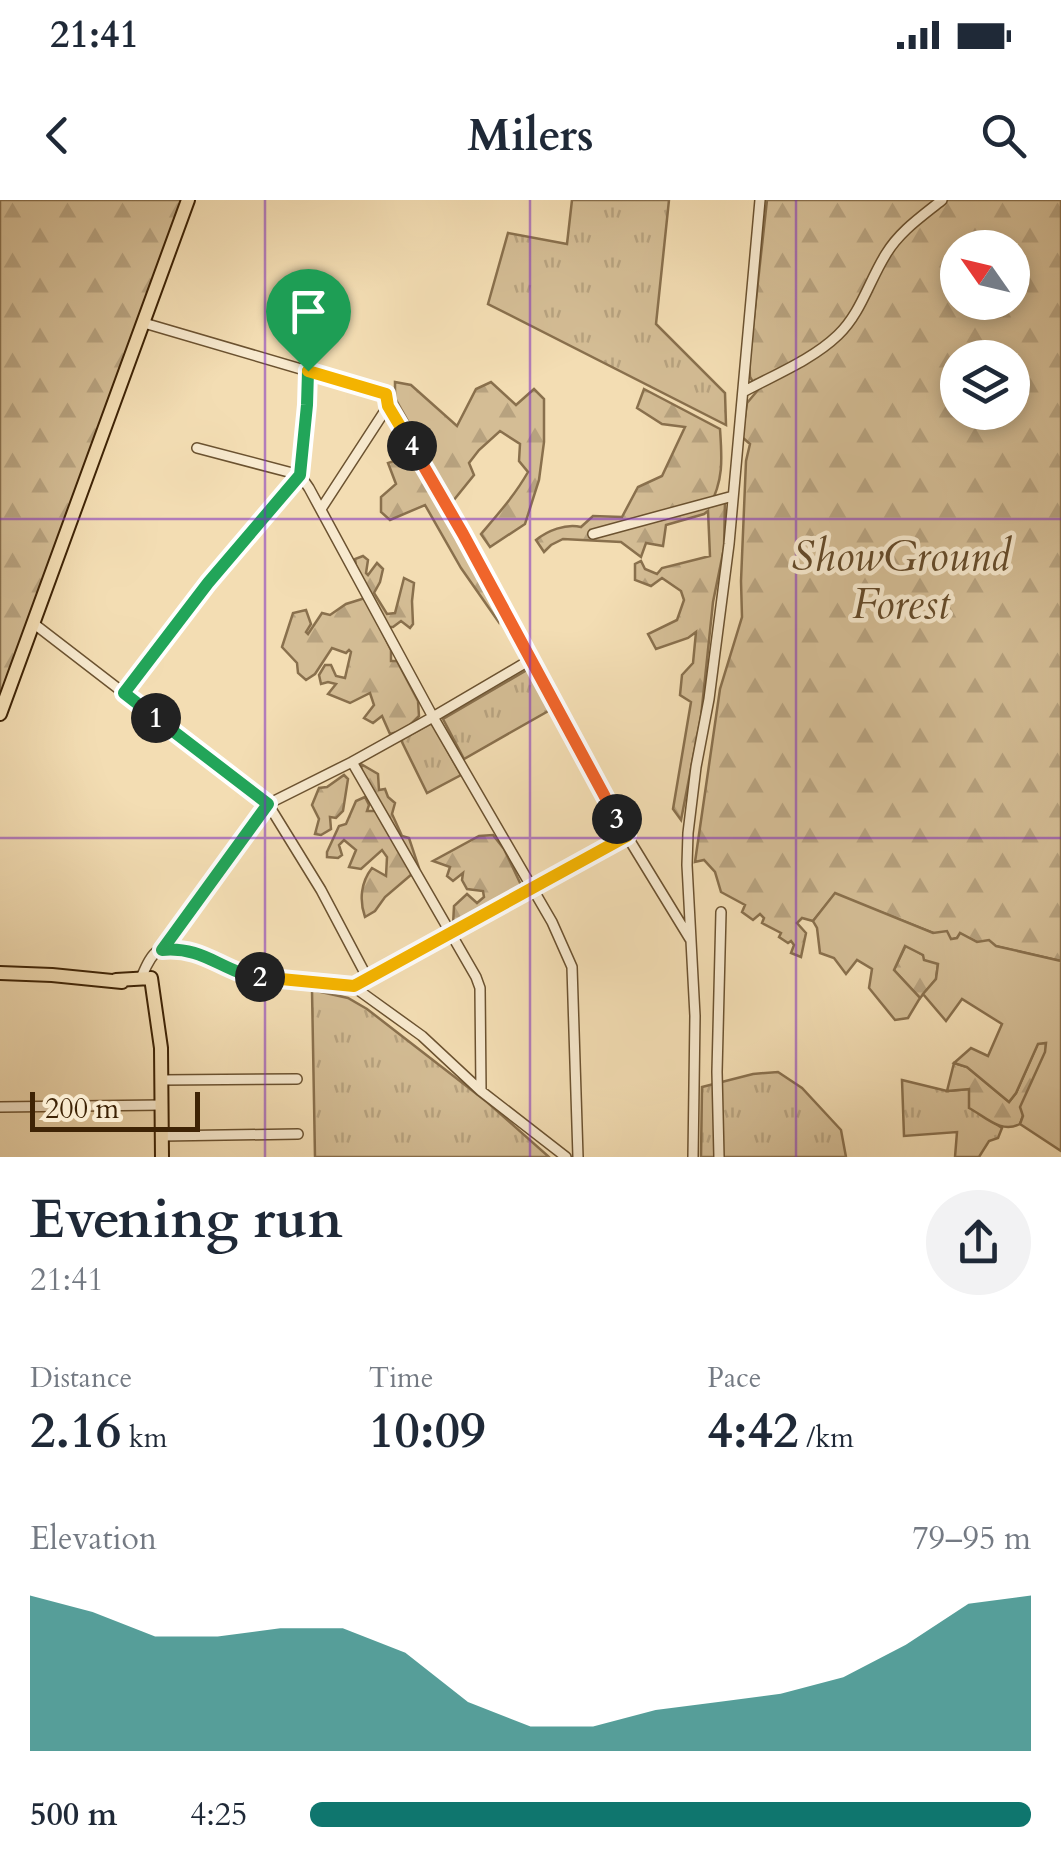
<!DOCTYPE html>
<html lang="en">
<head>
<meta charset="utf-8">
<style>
	:root { --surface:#fff; --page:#f2f2f3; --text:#1f2937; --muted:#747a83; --accent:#0f766e }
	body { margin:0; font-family:Cardo,serif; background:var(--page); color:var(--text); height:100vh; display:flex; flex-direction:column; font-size:38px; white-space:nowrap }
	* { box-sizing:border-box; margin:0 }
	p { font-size:32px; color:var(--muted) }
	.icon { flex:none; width:55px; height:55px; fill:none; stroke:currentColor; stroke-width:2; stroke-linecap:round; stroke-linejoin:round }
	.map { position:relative; height:957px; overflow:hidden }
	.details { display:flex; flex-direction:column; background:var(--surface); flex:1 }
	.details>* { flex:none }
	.needle { width:65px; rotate:304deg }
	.buttons { position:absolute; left:940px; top:30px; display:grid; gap:20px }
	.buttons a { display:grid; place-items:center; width:90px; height:90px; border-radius:50%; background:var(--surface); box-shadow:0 5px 15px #0003; font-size:50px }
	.scale { position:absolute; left:30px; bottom:25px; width:170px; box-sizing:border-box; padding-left:10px; border:5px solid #3e2305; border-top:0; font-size:28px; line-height:35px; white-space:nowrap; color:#3e2305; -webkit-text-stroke:8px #f7e9ce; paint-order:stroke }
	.pin { position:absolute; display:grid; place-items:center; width:85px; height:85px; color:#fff; margin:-102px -42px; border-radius:50% 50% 50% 0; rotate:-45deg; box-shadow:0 0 10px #0007 }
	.pin .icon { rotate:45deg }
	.km { position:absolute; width:50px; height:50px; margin:-25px; border-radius:50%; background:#222; color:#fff; font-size:28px; line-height:50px; text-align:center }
	.round { display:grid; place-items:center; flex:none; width:105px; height:105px; border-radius:52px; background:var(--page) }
	.headline { display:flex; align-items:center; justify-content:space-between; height:170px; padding:0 30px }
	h1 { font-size:55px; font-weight:700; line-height:75px }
	.figures { display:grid; grid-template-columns:repeat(3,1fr); gap:15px; height:170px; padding:10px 30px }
	.figures div { display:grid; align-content:center }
	.figures b { font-size:50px; font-weight:700 }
	.figures small { font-size:28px; font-weight:400 }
	.figures p { font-size:28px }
	.chart { height:280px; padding:20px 30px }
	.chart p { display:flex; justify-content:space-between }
	.chart svg { width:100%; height:180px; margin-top:10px; fill:var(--accent); opacity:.7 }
	ul { padding:0 30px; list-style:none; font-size:32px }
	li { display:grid; grid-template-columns:160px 120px 1fr; align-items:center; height:75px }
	li i { height:25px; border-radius:12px; background:var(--accent) }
	.status { display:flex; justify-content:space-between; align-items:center; height:70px; padding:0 50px; background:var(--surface); direction:ltr }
	.status svg { height:28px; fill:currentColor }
	header { display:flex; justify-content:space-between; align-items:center; height:130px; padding:0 30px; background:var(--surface); font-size:45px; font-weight:700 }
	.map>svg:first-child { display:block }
</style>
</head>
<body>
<div class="status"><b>21:41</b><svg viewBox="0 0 49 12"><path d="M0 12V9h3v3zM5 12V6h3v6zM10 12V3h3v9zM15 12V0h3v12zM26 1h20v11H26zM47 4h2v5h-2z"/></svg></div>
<header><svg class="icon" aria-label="back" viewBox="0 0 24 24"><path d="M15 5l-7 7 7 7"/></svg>Milers<svg class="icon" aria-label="search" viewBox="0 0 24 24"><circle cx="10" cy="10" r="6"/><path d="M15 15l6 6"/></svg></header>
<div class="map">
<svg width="1061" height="957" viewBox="0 0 1061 957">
	<defs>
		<pattern id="grass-tufts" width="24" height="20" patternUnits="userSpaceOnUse" patternTransform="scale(2.5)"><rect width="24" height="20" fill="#d4bd95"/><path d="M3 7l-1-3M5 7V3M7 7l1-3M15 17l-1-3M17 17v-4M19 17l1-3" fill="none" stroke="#b7a27f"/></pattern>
		<pattern id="forest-firs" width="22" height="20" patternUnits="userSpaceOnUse" patternTransform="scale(2.5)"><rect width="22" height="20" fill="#d4bd95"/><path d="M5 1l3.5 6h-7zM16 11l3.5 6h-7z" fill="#b7a27f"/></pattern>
	</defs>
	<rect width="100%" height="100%" fill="#f3ddb3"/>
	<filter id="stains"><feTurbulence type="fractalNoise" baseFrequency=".002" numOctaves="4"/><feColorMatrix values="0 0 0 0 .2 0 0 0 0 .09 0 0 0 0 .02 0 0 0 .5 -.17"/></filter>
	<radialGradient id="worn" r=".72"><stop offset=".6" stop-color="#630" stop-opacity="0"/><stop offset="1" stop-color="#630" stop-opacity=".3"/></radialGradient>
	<!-- grass -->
	<path fill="url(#grass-tufts)" stroke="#89704d" stroke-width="2.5" d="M572,0H669L656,124L725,193L726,225L488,104L508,33L567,44Z
		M527,470L550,510L464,559L443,519Z
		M432,523L461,575L427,593L401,540Z
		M312,790L348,798L367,809L487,902L549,957H315Z
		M778,872L802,888L841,930L846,957H701L702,887L753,874Z
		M902,880L947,891L970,889L982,915L1002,928L998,938L989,941L979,957H955L957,932L904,936Z"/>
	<!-- forest -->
	<path fill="url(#forest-firs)" stroke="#89704d" stroke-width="2.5" fill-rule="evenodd" d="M0,0H183L0,513Z
		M767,0H1061V761L977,742L961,734L957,738L951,740L835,694L813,721L802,718L797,723L806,733L801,757L791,753L794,745L791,741L788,743L779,737L781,733L762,723L764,718L760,714L753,720L742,712L745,705L721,692L715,672L704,660L695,662L720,489L742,417L741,381L746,261L750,244L742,237L747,203L758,190L750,177L749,163ZM958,48H1012V102H958ZM958,158H1012V212H958Z
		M395,182L411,185L457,226L476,189L491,182L516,205L534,189L544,199V242L539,280L525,324L490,347L481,334C498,314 515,295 528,272L519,261L520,244L500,231L479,250L469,263L474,275L453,301L395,198Z
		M644,189L720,229C722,258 724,280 709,307L725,302L724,348L713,402L701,517L681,620L673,609L691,502L680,495L682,475L693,463L696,432L688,438L656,449L648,434L677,420L684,400L681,391L662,378L651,386L635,380V364L641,361L645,369L657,374L662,368L710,356L708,311L704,314L666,325L663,346L646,343L641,357L621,342L563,339L551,345L544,352L536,340C547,331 566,323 581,327L593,316L622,317L638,287L662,276L685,227L662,224L637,208Z
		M412,255L498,410V421L461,368L425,305L390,320L381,312V297L396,284L388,263Z
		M363,356L368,360L366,373L368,375L377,363L383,369L380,382L374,393L387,414L395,413L404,378L414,383L412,401L413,424L410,428L401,421L393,427H388L356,366L355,359Z
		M365,398L391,450V461H397L418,501L419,516L405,530L390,534L382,516L373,523L364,518L374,505L370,493L350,503L328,494L336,484L328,482L321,484L319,475L325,465H331L336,476L345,478L351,452L349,450L346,453L332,448L315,474L306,480L298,473L297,463L282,447L293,413L306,410L311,424L306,432L308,434L322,413L330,415L346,404Z
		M361,564L378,574L379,590L385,589L388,597L395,603L392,614L402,636L409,638L419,668L385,697L375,711L365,717C359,700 361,682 372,668L386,676L387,657L382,650L361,669L349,667L356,650L344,640L339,645L342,655L338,658L327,657V652L339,626L346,624L356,601L365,597L369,605L367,611H375L374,592L362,574Z
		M344,575L348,579L343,611L336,618L330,617L331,629L321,635L315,634L319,619L312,605L319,588L327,587Z
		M493,635L504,649L522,687C500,702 476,711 453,725L454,706L467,694L477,703L484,697L483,691L467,689L462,680L463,673L453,681L447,676L450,667L433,661L479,636Z
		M906,745L938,764L936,779L920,798L894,770Z
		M1038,843H1046V852L1020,924C1001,934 986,917 969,908V889L947,891L954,863L967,867L1009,902L1016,893Z"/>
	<!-- garden -->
	<path fill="#d4bd95" stroke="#89704d" stroke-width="2.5" d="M835,693L933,733L947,731L951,739L957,738L960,733L977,742L989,740L996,746L1061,761V951L1020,924L1023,916L1020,907L1045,852L1046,843L1038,844L1016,893L1009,902L967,867L954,863L971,848L988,856L1002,824L962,799L946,821L923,794L936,779L938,764L924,760L923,755L905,746L894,770L920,798L908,818L895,820L869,788L872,769L857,760L846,774L834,758L820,753L817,728L813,721Z"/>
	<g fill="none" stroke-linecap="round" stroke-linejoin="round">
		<defs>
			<path id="minor" d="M144,123L386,194L388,206L463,333L627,636
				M743,192C774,175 812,160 838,135C861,113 869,81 886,54C900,31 921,17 942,0
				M197,248L300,275L309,288L433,517L530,460
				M321,309L388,206
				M593,334L733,296
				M33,423L268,604L352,562L433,517L552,722L572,767L578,957
				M124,493L209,383L300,275L308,171
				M352,562L476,777L480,788L481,890
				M162,749L268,604L321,690L368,779
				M141,778C145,769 150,755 159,750C183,738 230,770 253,777L354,787L422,836L481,891L566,957
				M354,787L627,636L690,739
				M162,880L297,879
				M0,907L162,905
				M162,936L298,934
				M693,957L695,816L687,665L688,633L696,567L709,499L729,344L760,0
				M719,957L717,872L721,712"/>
			<path id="highway" d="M0,514L188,0
				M0,773L52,775L122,782
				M116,780L151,778L161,848L162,957"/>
		</defs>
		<!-- minor casing -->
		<use href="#minor" stroke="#6b5230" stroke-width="12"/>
		<!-- highway casing -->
		<use href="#highway" stroke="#3e2305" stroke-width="16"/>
		<!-- minor -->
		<use href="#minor" stroke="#f7e9ce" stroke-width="9"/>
		<!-- highway -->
		<use href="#highway" stroke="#f3ddb3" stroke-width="12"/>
	</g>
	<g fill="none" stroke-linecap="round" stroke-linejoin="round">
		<defs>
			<path id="split-1" d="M156,518L124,493L208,383L300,275L307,205L308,171"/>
			<path id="split-2" d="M156,518L268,604L162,750C206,746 222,773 260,777"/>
			<path id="split-3" d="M260,777L354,786L627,636L617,619"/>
			<path id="split-4" d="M412,246L463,334L617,619"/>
			<path id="split-5" d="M308,171L386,194L388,206L412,246"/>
		</defs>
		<!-- split-1 casing -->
		<use href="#split-1" stroke="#fff" stroke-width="20"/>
		<!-- split-2 casing -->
		<use href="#split-2" stroke="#fff" stroke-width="20"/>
		<!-- split-3 casing -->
		<use href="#split-3" stroke="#fff" stroke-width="20"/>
		<!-- split-4 casing -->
		<use href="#split-4" stroke="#fff" stroke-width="20"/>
		<!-- split-5 casing -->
		<use href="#split-5" stroke="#fff" stroke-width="20"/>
		<!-- split-1 -->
		<use href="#split-1" stroke="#22a559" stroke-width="12"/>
		<!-- split-2 -->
		<use href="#split-2" stroke="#22a559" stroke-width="12"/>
		<!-- split-3 -->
		<use href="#split-3" stroke="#f5b400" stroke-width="12"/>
		<!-- split-4 -->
		<use href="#split-4" stroke="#f0652b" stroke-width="12"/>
		<!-- split-5 -->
		<use href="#split-5" stroke="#f5b400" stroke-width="12"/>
	</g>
	<!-- grid -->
	<path fill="none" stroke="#7b2cbf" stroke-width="2.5" stroke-opacity="0.55" d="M265,0V957M530,0V957M796,0V957M0,319H1061M0,638H1061"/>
	<g text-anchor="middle" stroke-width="9" stroke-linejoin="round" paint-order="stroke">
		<!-- park labels -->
		<g font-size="42" font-style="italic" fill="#644a29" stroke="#f7e9ce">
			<text x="901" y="370">ShowGround<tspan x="901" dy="48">Forest</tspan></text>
		</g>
	</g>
	<rect width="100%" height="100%" filter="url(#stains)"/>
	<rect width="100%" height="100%" fill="url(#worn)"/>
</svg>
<div class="buttons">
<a><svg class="needle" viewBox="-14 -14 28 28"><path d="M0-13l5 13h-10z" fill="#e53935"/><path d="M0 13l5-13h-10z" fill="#747a83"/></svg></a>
<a><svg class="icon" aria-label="layers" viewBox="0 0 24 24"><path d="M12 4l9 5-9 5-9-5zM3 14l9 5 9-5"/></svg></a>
</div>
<div class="scale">200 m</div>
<div class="pin" style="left:308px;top:171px;background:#1e9e55"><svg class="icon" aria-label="arrive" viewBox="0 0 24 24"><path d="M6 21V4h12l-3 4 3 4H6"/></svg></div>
<b class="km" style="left:156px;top:518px">1</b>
<b class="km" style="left:260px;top:777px">2</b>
<b class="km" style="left:617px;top:619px">3</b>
<b class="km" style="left:412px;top:246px">4</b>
</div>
<section class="details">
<div class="headline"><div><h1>Evening run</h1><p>21:41</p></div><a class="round"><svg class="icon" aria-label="share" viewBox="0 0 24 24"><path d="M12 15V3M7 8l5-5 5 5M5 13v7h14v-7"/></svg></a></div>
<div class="figures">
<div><p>Distance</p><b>2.16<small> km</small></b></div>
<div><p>Time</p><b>10:09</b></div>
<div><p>Pace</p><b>4:42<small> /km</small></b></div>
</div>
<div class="chart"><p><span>Elevation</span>79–95 m</p>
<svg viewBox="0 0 160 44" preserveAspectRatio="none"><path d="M0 44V6L10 10L20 16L30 16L40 14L50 14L60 20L70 32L80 38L90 38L100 34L110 32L120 30L130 26L140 18L150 8L160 6V44z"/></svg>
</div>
<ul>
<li><b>500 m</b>4:25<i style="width:100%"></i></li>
</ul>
</section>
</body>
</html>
